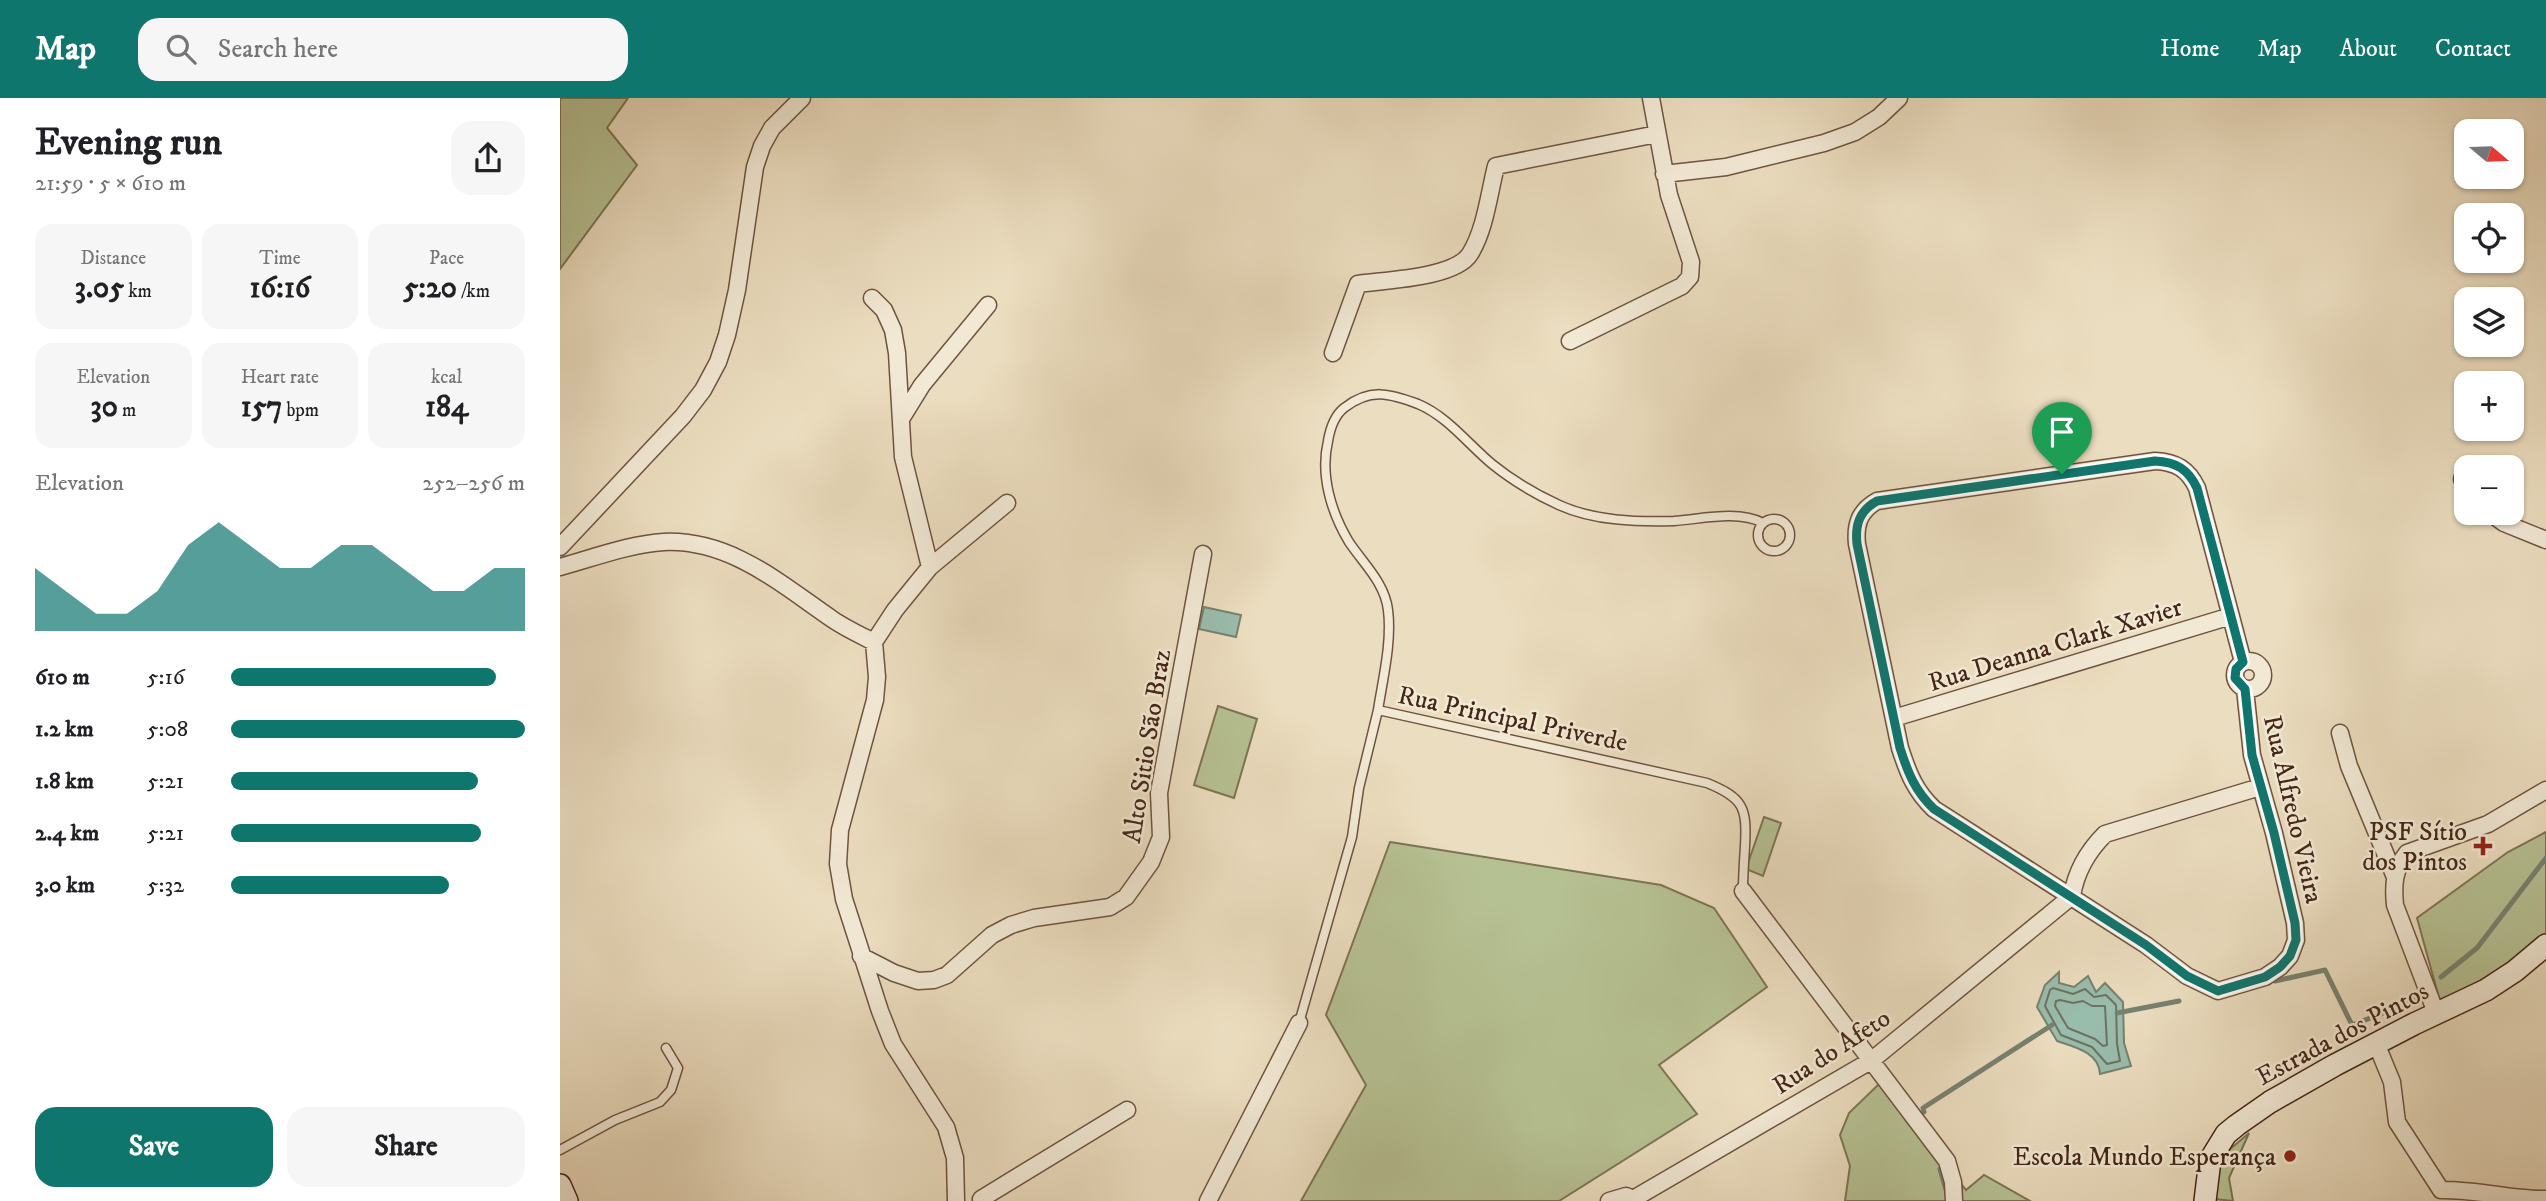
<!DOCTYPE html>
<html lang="en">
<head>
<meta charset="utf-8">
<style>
	:root { --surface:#fff; --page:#f6f6f6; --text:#202124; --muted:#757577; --accent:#0f766e }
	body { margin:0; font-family:"IM FELL DW Pica",serif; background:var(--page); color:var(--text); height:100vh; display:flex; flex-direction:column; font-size:26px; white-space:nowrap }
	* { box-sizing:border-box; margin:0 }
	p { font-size:23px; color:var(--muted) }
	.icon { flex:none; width:38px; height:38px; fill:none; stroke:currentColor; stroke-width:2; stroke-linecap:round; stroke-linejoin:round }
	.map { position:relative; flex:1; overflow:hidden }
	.details { display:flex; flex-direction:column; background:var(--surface); width:560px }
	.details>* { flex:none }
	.needle { width:46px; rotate:109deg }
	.controls { position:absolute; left:1894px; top:21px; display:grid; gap:14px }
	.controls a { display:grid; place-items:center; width:70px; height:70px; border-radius:14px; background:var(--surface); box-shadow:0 2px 5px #0004; font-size:35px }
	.pin { position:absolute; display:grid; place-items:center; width:60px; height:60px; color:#fff; margin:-72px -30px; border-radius:50% 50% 50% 0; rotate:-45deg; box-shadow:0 0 7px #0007 }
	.pin .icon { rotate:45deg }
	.round { display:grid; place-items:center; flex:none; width:74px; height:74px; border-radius:21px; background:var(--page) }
	.summary { display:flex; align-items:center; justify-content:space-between; height:119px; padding:0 35px }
	h1 { font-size:38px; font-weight:700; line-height:52px }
	.stats { display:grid; grid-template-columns:repeat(3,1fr); gap:10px; height:119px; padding:7px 35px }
	.stats div { display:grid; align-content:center; border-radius:18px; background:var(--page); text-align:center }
	.stats b { font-size:30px; font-weight:700 }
	.stats small { font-size:19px; font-weight:400 }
	.stats p { font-size:19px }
	.chart { height:196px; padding:14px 35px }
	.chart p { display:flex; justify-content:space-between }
	.chart svg { width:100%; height:126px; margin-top:7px; fill:var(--accent); opacity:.7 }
	.primary-button { display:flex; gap:14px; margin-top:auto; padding:14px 35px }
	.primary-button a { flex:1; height:80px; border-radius:21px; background:var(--accent); color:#fff; font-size:28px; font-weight:700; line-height:80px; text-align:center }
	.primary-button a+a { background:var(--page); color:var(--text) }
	ul { padding:0 35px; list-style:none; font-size:23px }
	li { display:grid; grid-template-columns:112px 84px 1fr; align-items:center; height:52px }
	li i { height:18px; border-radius:9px; background:var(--accent) }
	header { display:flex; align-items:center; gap:42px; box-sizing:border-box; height:98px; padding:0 35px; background:var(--accent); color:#fff }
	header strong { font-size:33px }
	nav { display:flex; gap:38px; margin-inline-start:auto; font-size:24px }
	.search { width:490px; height:63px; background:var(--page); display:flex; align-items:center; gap:18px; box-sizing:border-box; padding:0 24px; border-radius:21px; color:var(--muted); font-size:26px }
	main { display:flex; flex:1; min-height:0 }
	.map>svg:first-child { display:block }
</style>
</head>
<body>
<header>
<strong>Map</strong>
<div class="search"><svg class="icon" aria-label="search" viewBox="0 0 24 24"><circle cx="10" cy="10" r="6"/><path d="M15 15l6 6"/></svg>Search here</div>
<nav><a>Home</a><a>Map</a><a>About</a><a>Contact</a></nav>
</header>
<main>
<section class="details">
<div class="summary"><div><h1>Evening run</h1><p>21:59 · 5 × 610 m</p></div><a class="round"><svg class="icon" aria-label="share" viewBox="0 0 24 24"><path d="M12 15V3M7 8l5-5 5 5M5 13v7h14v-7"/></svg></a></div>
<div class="stats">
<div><p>Distance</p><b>3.05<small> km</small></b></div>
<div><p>Time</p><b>16:16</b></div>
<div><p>Pace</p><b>5:20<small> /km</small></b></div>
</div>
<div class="stats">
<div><p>Elevation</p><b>30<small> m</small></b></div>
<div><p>Heart rate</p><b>157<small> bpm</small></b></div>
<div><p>kcal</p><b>184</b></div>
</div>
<div class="chart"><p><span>Elevation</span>252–256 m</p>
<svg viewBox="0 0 160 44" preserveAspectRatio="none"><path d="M0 44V22L10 30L20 38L30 38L40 30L50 14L60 6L70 14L80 22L90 22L100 14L110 14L120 22L130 30L140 30L150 22L160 22V44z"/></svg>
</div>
<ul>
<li><b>610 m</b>5:16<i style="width:90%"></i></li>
<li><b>1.2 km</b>5:08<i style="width:100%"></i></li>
<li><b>1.8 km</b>5:21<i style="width:84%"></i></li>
<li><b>2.4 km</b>5:21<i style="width:85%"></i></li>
<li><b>3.0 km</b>5:32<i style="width:74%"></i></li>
</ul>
<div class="primary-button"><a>Save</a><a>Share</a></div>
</section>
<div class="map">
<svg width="1986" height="1103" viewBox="0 0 1986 1103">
	<rect width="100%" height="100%" fill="#ebddbf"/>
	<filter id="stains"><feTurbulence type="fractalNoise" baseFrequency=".00286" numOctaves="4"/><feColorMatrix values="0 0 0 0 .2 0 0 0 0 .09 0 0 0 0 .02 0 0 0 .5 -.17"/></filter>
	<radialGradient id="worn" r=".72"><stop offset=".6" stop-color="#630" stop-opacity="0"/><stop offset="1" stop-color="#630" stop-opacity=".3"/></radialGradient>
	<!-- green -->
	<path fill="#b6c193" stroke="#7d7454" stroke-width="2" d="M0,0H68L47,30L77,67L0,171Z
		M658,608L697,621L674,700L634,687Z
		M1204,719L1221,725L1203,778L1186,771Z
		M1986,734V837L1966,854L1881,907L1857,820L1948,754Z
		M830,744L1101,787L1154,810L1207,889L1099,967L1137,1016L999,1103H741L806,987L766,917Z
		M1319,986L1406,1092L1424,1077L1470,1103H1285L1290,1068L1280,1037L1289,1015Z
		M1689,1035L1669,1080L1673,1103L1654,1101L1656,1078L1662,1058Z"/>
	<!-- water -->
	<path fill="#99bdac" stroke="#778170" stroke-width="2" d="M644,509L681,517L676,539L639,531Z
		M1499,874V885L1514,889L1528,878L1536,894L1545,885L1563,904L1564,945L1571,968L1540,976C1539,954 1514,949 1497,943L1477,909L1485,887Z"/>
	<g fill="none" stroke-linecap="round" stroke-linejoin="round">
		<!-- shore -->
		<path stroke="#6e7261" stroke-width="2" d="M1493,890L1513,896L1525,891L1534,899L1546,897L1556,907L1557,946L1560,963L1547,966L1532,949L1501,937L1485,908L1490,892Z
			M1500,902L1513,905L1523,903L1532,908H1545L1547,947L1543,948L1535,941L1508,930L1495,908L1496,903Z"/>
		<!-- stream -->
		<path stroke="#778170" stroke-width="5" d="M1881,879L1917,850L1986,760
			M1715,883L1765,872L1792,927L1847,906L1860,896
			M1557,915L1619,903
			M1364,1014L1363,1010L1492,927
			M1380,1071L1387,1095"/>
		<defs>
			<path id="lane" d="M1198 437a16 16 0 1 1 32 0a16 16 0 1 1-32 0Z
				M818,612C823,580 832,544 828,512C825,485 803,465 789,444C771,414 760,377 768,343C770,331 774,318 784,310C810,290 829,295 858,306C887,318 908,346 932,366C953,383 975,396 999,407C1034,423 1077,424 1114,423C1142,421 1178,412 1203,425
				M739,925L792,739L799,690L818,612L1147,685C1184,700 1187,710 1185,748C1184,763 1183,778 1183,793
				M0,1052L55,1022L100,1004L111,992L118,970L106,950"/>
			<path id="street" d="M1104,76L1166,69L1264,45L1295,34L1319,19L1339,0
				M312,200L324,212L333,232L337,255L343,359L370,469
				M1010,243L1122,188L1130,179L1131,164L1109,97L1091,0
				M773,255L798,186C825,182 895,180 910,156C925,132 929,96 936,68L1097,36
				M341,321L362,287L428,207
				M1902,381L1906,385
				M1930,415L1944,425L1986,442
				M0,449L123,318L143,292L158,264L167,237L177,192L195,69L202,48L212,30L242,0
				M0,469C33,460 70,446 104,444C170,441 221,486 272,521C285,530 300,537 314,544
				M314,544L317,579L315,602L280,732L278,766L284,801L320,913L333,946L386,1029L395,1060L396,1103
				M314,544L335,512L370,469L447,405
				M1675 577a14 14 0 1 1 28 0a14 14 0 1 1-28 0Z
				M1683,564L1637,390C1628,371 1616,364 1595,363L1317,403C1299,413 1295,427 1297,446L1340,650C1348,675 1355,693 1374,711L1586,847L1627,878L1658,893L1705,879L1720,869L1730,858L1736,842L1735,825L1714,735L1692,657L1685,591
				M1334,620L1671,518
				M1780,635L1789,668L1835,779
				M1183,793L1387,1063L1393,1084L1394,1103
				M1512,798C1516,773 1527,754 1545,736L1700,689
				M301,858L334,875L358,883L374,882L387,877L432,837L451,827L474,820L550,809L566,799L591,764L601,739L599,695L643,456
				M1876,915L1835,807C1833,787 1834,771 1847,755L1928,726L1986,692
				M1816,945L1832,984L1837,1024L1881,1092C1916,1091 1951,1102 1986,1101
				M1075,1100L1312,962L1512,798
				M421,1101L567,1012
				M648,1103L739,925
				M1049,1103L1066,1098L1078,1103"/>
			<path id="secondary" d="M0,1087L7,1103
				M1645,1103L1650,1062L1666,1036L1677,1027L1710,1004L1775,967L1854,926L1926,892L1955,873L1986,847"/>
		</defs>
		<!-- lane casing -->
		<use href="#lane" stroke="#6e5440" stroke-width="11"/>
		<!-- street casing -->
		<use href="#street" stroke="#6e5440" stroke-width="19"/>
		<!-- secondary casing -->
		<use href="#secondary" stroke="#442616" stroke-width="24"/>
		<!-- lane -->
		<use href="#lane" stroke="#f2e9d5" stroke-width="8"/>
		<!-- street -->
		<use href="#street" stroke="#f2e9d5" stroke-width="16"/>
		<!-- secondary -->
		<use href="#secondary" stroke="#f2e9d5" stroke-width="21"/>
	</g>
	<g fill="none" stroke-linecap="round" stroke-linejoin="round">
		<defs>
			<path id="route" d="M1595,363C1616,364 1628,371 1637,390L1683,564L1676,571L1675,580L1685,591L1692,657L1714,735L1735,825L1736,842L1730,858L1720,869L1705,879L1658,893L1627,878L1586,847L1374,711C1355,693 1348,675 1340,650L1297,446C1295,427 1299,413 1317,403Z"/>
		</defs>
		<!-- route casing -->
		<use href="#route" stroke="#fff" stroke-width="14"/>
		<!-- route -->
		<use href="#route" stroke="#0f766e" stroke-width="9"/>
	</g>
	<!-- markers -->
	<g fill="#8f2418" stroke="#f2e9d5" stroke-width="2.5">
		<path d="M1919.5 737.5h7v7h7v7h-7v7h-7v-7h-7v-7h7z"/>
		<circle cx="1730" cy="1058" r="7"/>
	</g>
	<g text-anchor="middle" stroke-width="5" stroke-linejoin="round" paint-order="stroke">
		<!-- street labels -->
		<g font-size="26" fill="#442616" stroke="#f2e9d5">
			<text transform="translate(1495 546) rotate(-17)" y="9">Rua Deanna Clark Xavier</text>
			<text transform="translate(953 620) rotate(12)" y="9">Rua Principal Priverde</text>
			<text transform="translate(586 648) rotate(-81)" y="9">Alto Sitio São Braz</text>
			<text transform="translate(1734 711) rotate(77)" y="9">Rua Alfredo Vieira</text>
			<text transform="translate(1782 935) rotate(-28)" y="9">Estrada dos Pintos</text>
			<text transform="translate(1271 953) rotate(-33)" y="9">Rua do Afeto</text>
		</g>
		<!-- poi labels -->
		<g font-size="26" fill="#442616" stroke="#f2e9d5" text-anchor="end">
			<text x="1907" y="742">PSF Sítio<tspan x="1907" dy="30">dos Pintos</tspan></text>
			<text x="1716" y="1067">Escola Mundo Esperança</text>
		</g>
	</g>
	<rect width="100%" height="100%" filter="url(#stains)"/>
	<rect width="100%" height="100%" fill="url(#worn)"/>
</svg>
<div class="controls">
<a><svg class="needle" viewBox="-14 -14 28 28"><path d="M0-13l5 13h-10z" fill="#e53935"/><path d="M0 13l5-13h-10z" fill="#757577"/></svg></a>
<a><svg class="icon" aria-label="locate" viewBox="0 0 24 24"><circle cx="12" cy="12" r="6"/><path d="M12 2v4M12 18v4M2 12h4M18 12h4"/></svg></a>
<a><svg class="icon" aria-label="layers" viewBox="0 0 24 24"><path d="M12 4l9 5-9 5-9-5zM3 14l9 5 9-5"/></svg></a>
<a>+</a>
<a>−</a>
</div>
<div class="pin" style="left:1502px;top:376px;background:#1e9e55"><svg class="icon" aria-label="arrive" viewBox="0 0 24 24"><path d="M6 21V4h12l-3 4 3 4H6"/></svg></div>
</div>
</main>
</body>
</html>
